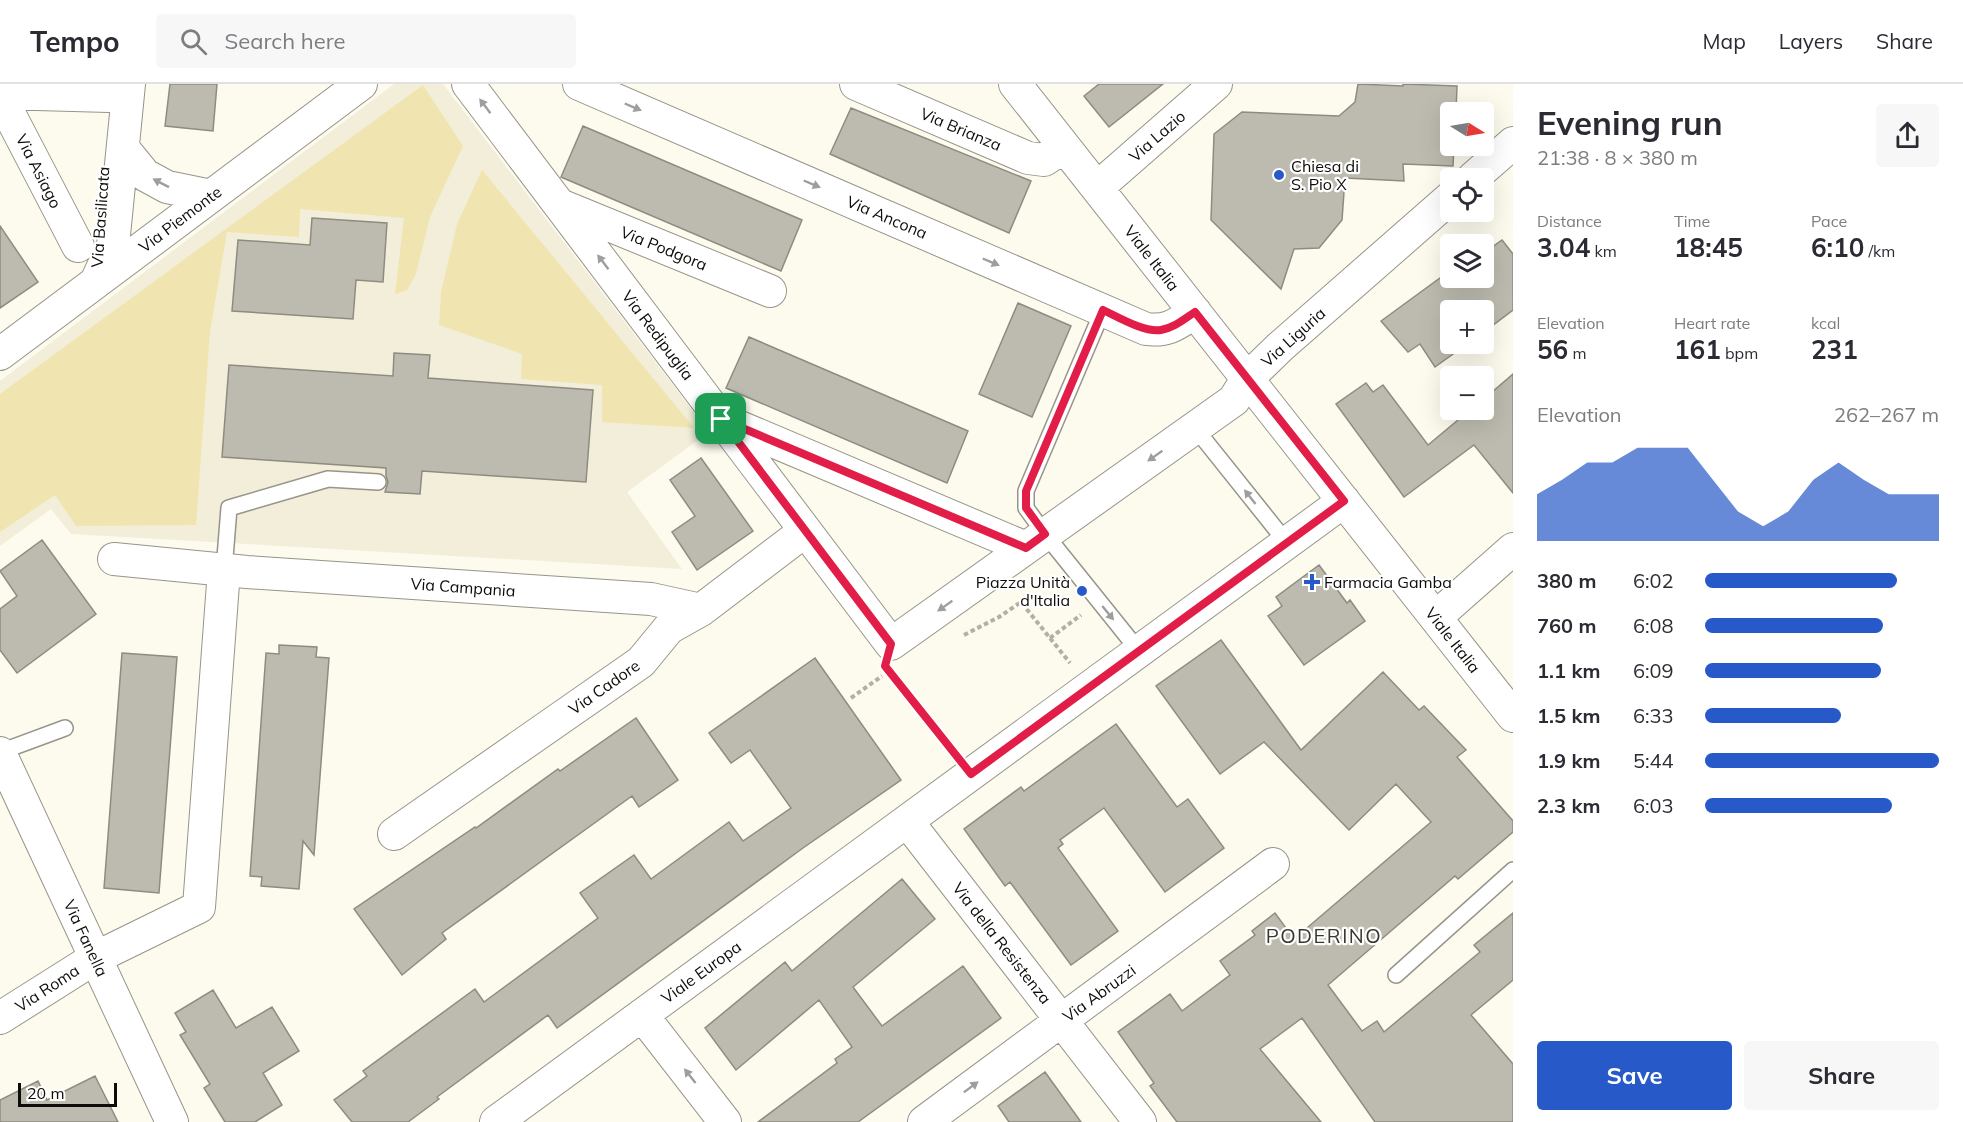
<!DOCTYPE html>
<html lang="en">
<head>
<meta charset="utf-8">
<style>
	:root { --surface:#fff; --page:#f7f7f7; --text:#2b2b33; --muted:#7c7c81; --line:#e1e1e2; --accent:#275ac8 }
	body { margin:0; font-family:Mulish,sans-serif; background:var(--page); color:var(--text); height:100vh; display:flex; flex-direction:column; font-size:22px; white-space:nowrap }
	* { box-sizing:border-box; margin:0 }
	p { font-size:20px; color:var(--muted) }
	.icon { flex:none; width:33px; height:33px; fill:none; stroke:currentColor; stroke-width:2; stroke-linecap:round; stroke-linejoin:round }
	.map { position:relative; flex:1; overflow:hidden }
	.details { display:flex; flex-direction:column; background:var(--surface); width:450px }
	.details>* { flex:none }
	.needle { width:39px; rotate:101deg }
	.buttons { position:absolute; left:1440px; top:18px; display:grid; gap:12px }
	.buttons a { display:grid; place-items:center; width:54px; height:54px; border-radius:6px; background:var(--surface); box-shadow:0 6px 24px #0002; font-size:30px }
	.scale { position:absolute; left:18px; bottom:15px; width:99px; box-sizing:border-box; padding-left:6px; border:3px solid #0d0c08; border-top:0; font-size:16px; line-height:21px; white-space:nowrap; color:#0d0c08; -webkit-text-stroke:4px #fff; paint-order:stroke }
	.pin { position:absolute; display:grid; place-items:center; width:51px; height:51px; color:#fff; margin:-26px; border-radius:12px; box-shadow:0 3px 9px #0006 }
	.round { display:grid; place-items:center; flex:none; width:63px; height:63px; border-radius:6px; background:var(--page) }
	.overview { display:flex; align-items:center; justify-content:space-between; height:102px; padding:0 24px }
	h1 { font-size:33px; font-weight:700; line-height:45px }
	.metrics { display:grid; grid-template-columns:repeat(3,1fr); gap:9px; height:102px; padding:6px 24px }
	.metrics div { display:grid; align-content:center }
	.metrics b { font-size:26px; font-weight:700 }
	.metrics small { font-size:16px; font-weight:400 }
	.metrics p { font-size:16px }
	.chart { height:168px; padding:12px 24px }
	.chart p { display:flex; justify-content:space-between }
	.chart svg { width:100%; height:108px; margin-top:6px; fill:var(--accent); opacity:.7 }
	.action { display:flex; gap:12px; margin-top:auto; padding:12px 24px }
	.action a { flex:1; height:69px; border-radius:6px; background:var(--accent); color:#fff; font-size:24px; font-weight:700; line-height:69px; text-align:center }
	.action a+a { background:var(--page); color:var(--text) }
	ul { padding:0 24px; list-style:none; font-size:20px }
	li { display:grid; grid-template-columns:96px 72px 1fr; align-items:center; height:45px }
	li i { height:15px; border-radius:8px; background:var(--accent) }
	header { display:flex; align-items:center; gap:36px; box-sizing:border-box; height:84px; padding:0 30px; background:var(--surface); border-bottom:2px solid var(--line) }
	header strong { font-size:28px }
	nav { display:flex; gap:33px; margin-inline-start:auto; font-size:21px }
	.search { width:420px; height:54px; background:var(--page); display:flex; align-items:center; gap:15px; box-sizing:border-box; padding:0 21px; border-radius:6px; color:var(--muted); font-size:22px }
	main { display:flex; flex:1; min-height:0 }
	.map>svg:first-child { display:block }
</style>
</head>
<body>
<header>
<strong>Tempo</strong>
<div class="search"><svg class="icon" aria-label="search" viewBox="0 0 24 24"><circle cx="10" cy="10" r="6"/><path d="M15 15l6 6"/></svg>Search here</div>
<nav><a>Map</a><a>Layers</a><a>Share</a></nav>
</header>
<main>
<div class="map">
<svg width="1513" height="1038" viewBox="0 0 1513 1038">
	<rect width="100%" height="100%" fill="#fdfbee"/>
	<!-- built -->
	<path fill="#f2eeda" d="M394,0H443L709,348L627,408L682,485L71,450L51,425L0,462V297Z"/>
	<!-- green -->
	<path fill="#f0e5b0" d="M423,1L463,62L430,133L416,190L407,206L395,210L404,134L300,125L299,153L227,148L210,248L196,441L76,442L55,411L0,448V310Z
		M482,86L694,344L602,338V301L521,295L522,270L439,241L441,208L457,140Z"/>
	<!-- building -->
	<path fill="#bdbbaf" stroke="#8e8c81" stroke-width="1.5" d="M170,0H217L213,47L165,42Z
		M1099,0H1163L1109,43L1084,12Z
		M1358,0L1403,2V0L1457,2L1456,28H1450V62H1454L1453,82L1403,80L1404,97L1345,94L1342,136L1319,164L1294,165L1281,205L1211,136L1214,50L1242,28L1339,32L1355,18Z
		M851,24L1031,97L1009,149L830,70Z
		M583,42L802,136L781,187L561,93Z
		M312,134L387,139L383,198L356,196L353,235L232,227L238,156L310,161Z
		M0,142L38,198L0,224Z
		M1502,156L1513,170V226L1484,248V226H1450V260H1467L1435,283L1420,260L1408,268L1381,237L1440,194H1484V169Z
		M1018,219L1071,242L1032,333L979,310Z
		M749,253L968,347L947,399L726,304Z
		M394,269L430,271L428,294L593,306L586,398L422,387L420,410L385,408L388,398L386,392V384L222,373L229,281L393,292Z
		M1513,290V409L1474,361L1404,413L1336,320L1366,299L1373,308L1383,301L1428,361L1470,326H1484V315Z
		M701,374L753,447L697,486L672,448L695,432L670,396Z
		M42,456L96,530L17,589L0,566V525L17,512L0,487Z
		M1319,481L1347,519L1350,516L1365,537L1304,581L1268,532L1282,522L1276,513Z
		M1221,556L1301,666L1383,588L1419,626L1424,622L1466,666L1457,673L1513,737V748L1458,795L1455,792L1328,901L1362,947L1377,937L1384,948L1480,868L1474,861L1513,829V896L1471,931L1513,980V1038H1375L1302,934L1260,965L1321,1038H1177L1150,1002L1154,999L1118,948L1170,910L1182,927L1230,891L1220,877L1255,851L1252,847L1275,829L1294,855L1431,738L1396,700L1349,746L1264,658L1220,690L1156,602Z
		M279,561L317,563L316,573L329,574L314,771L303,757L299,805L261,802L262,793L250,792L266,569L279,570Z
		M122,569L177,573L159,809L104,804Z
		M815,574L901,696L803,764L557,944L548,931L437,1013L439,1015L408,1038H352L334,1016L367,992L363,987L475,905L484,918L598,834L580,809L634,771L651,795L729,738L743,757L791,724L750,666L731,679L709,649Z
		M636,634L678,696L639,723L632,712L442,849L446,855L402,891L354,825L475,743L476,744L558,685L560,687Z
		M1116,640L1177,723L1188,715L1224,764L1165,808L1104,724L1060,756L1063,760L1058,764L1118,847L1071,881L1010,798L1005,802L964,745L1021,703L1024,707Z
		M902,795L935,835L853,903L882,942L963,882L1001,934L858,1038H758L837,979L835,975L852,963L819,916L736,986L705,944L785,878L792,887Z
		M213,906L236,944L272,923L299,967L263,989L282,1021L255,1038H225L204,1004L210,1000L180,951L186,948L175,929Z
		M1045,988L1081,1038H1009L998,1022Z
		M95,992L118,1038H0V1016L38,997L47,1016Z"/>
	<g fill="none" stroke-linecap="round" stroke-linejoin="round">
		<defs>
			<path id="lane" d="M1103,226L1026,407V424L1045,450L1139,567
				M1195,344L1287,459
				M224,486L229,424L328,395L378,398
				M0,668L65,644
				M1396,891L1513,786"/>
			<path id="street" d="M468,0L891,560L1234,316L1247,295L1280,263L1450,114
				M579,0L1146,245C1168,248 1177,240 1195,228
				M856,0L1028,74L1044,76L1064,63
				M1015,0L1513,632
				M0,9L109,12
				M0,12L78,162
				M123,64L145,91L167,103L211,112
				M1473,94L1513,59
				M1097,104L1216,0
				M560,121L770,207
				M96,198L113,161L129,0
				M0,270L361,0
				M723,336L1026,464
				M114,475L247,488L651,515L701,526
				M1436,533L1513,465
				M0,669L172,1038
				M907,737L1140,1038
				M394,750L641,578L669,544L701,526L805,447
				M642,931L725,1038
				M0,934L95,874L199,823L224,486
				M496,1038L1344,417
				M924,1038L1273,780"/>
		</defs>
		<!-- lane casing -->
		<use href="#lane" stroke="#979489" stroke-width="18"/>
		<!-- street casing -->
		<use href="#street" stroke="#979489" stroke-width="34"/>
		<!-- path -->
		<path stroke="#b2b0a6" stroke-width="4" stroke-dasharray="4.5 3" stroke-linecap="butt" d="M964,551L999,533L1021,518L1070,579
			M1050,554L1081,531
			M892,590L951,664
			M851,614L882,592"/>
		<!-- lane -->
		<use href="#lane" stroke="#fff" stroke-width="15"/>
		<!-- street -->
		<use href="#street" stroke="#fff" stroke-width="32"/>
	</g>
	<!-- one-way arrows -->
	<defs><path id="oneway-solid" d="M-6-.8H1V-3.2L6.5 0L1 3.2V.8H-6Z" transform="scale(1.5)"/></defs>
	<g fill="#9e9e9c">
		<use href="#oneway-solid" transform="translate(485 22) rotate(-127)"/>
		<use href="#oneway-solid" transform="translate(633 23) rotate(23)"/>
		<use href="#oneway-solid" transform="translate(161 99) rotate(-153)"/>
		<use href="#oneway-solid" transform="translate(812 100) rotate(23)"/>
		<use href="#oneway-solid" transform="translate(603 178) rotate(-127)"/>
		<use href="#oneway-solid" transform="translate(991 178) rotate(23)"/>
		<use href="#oneway-solid" transform="translate(1155 372) rotate(145)"/>
		<use href="#oneway-solid" transform="translate(1250 413) rotate(-128)"/>
		<use href="#oneway-solid" transform="translate(945 522) rotate(145)"/>
		<use href="#oneway-solid" transform="translate(1108 529) rotate(51)"/>
		<use href="#oneway-solid" transform="translate(690 992) rotate(-128)"/>
		<use href="#oneway-solid" transform="translate(971 1003) rotate(-37)"/>
	</g>
	<g fill="none" stroke-linecap="round" stroke-linejoin="round">
		<defs>
			<path id="route" d="M1103,226C1118,233 1145,249 1161,246C1174,244 1184,235 1195,228L1344,417L971,690L885,582L891,560L721,335L1026,464L1045,450L1026,424V407Z"/>
		</defs>
		<!-- route casing -->
		<use href="#route" stroke="#fff" stroke-width="12"/>
		<!-- route -->
		<use href="#route" stroke="#e11d48" stroke-width="8"/>
	</g>
	<!-- markers -->
	<g fill="#275ac8" stroke="#fff" stroke-width="2">
		<circle cx="1279" cy="91" r="6"/>
		<path d="M1309 489h6v6h6v6h-6v6h-6v-6h-6v-6h6z"/>
		<circle cx="1082" cy="507" r="6"/>
	</g>
	<g text-anchor="middle" stroke-width="4.5" stroke-linejoin="round" paint-order="stroke">
		<!-- street labels -->
		<g font-size="16" fill="#0d0c08" stroke="#fff">
			<text transform="translate(961 45) rotate(23)" y="6">Via Brianza</text>
			<text transform="translate(1157 52) rotate(-41)" y="6">Via Lazio</text>
			<text transform="translate(39 87) rotate(63)" y="6">Via Asiago</text>
			<text transform="translate(100 133) rotate(-86)" y="6">Via Basilicata</text>
			<text transform="translate(887 133) rotate(23)" y="6">Via Ancona</text>
			<text transform="translate(180 135) rotate(-37)" y="6">Via Piemonte</text>
			<text transform="translate(664 164) rotate(22)" y="6">Via Podgora</text>
			<text transform="translate(1152 174) rotate(52)" y="6">Viale Italia</text>
			<text transform="translate(658 251) rotate(53)" y="6">Via Redipuglia</text>
			<text transform="translate(1293 253) rotate(-42)" y="6">Via Liguria</text>
			<text transform="translate(463 503) rotate(4)" y="6">Via Campania</text>
			<text transform="translate(1453 556) rotate(52)" y="6">Viale Italia</text>
			<text transform="translate(604 603) rotate(-35)" y="6">Via Cadore</text>
			<text transform="translate(86 854) rotate(65)" y="6">Via Fanella</text>
			<text transform="translate(1002 859) rotate(52)" y="6">Via della Resistenza</text>
			<text transform="translate(701 888) rotate(-36)" y="6">Viale Europa</text>
			<text transform="translate(47 904) rotate(-33)" y="6">Via Roma</text>
			<text transform="translate(1099 909) rotate(-36)" y="6">Via Abruzzi</text>
		</g>
		<!-- poi labels -->
		<g font-size="16" fill="#0d0c08" stroke="#fff" text-anchor="start">
			<text x="1291" y="88">Chiesa di<tspan x="1291" dy="18">S. Pio X</tspan></text>
			<text x="1070" y="504" text-anchor="end">Piazza Unità<tspan x="1070" dy="18">d'Italia</tspan></text>
			<text x="1324" y="504">Farmacia Gamba</text>
		</g>
		<!-- quarter labels -->
		<g font-size="20" letter-spacing="1.5" fill="#3a382e" stroke="#fff">
			<text x="1324" y="859">PODERINO</text>
		</g>
	</g>
</svg>
<div class="buttons">
<a><svg class="needle" viewBox="-14 -14 28 28"><path d="M0-13l5 13h-10z" fill="#e53935"/><path d="M0 13l5-13h-10z" fill="#7c7c81"/></svg></a>
<a><svg class="icon" aria-label="locate" viewBox="0 0 24 24"><circle cx="12" cy="12" r="6"/><path d="M12 2v4M12 18v4M2 12h4M18 12h4"/></svg></a>
<a><svg class="icon" aria-label="layers" viewBox="0 0 24 24"><path d="M12 4l9 5-9 5-9-5zM3 14l9 5 9-5"/></svg></a>
<a>+</a>
<a>−</a>
</div>
<div class="scale">20 m</div>
<div class="pin" style="left:721px;top:335px;background:#1e9e55"><svg class="icon" aria-label="arrive" viewBox="0 0 24 24"><path d="M6 21V4h12l-3 4 3 4H6"/></svg></div>
</div>
<section class="details">
<div class="overview"><div><h1>Evening run</h1><p>21:38 · 8 × 380 m</p></div><a class="round"><svg class="icon" aria-label="share" viewBox="0 0 24 24"><path d="M12 15V3M7 8l5-5 5 5M5 13v7h14v-7"/></svg></a></div>
<div class="metrics">
<div><p>Distance</p><b>3.04<small> km</small></b></div>
<div><p>Time</p><b>18:45</b></div>
<div><p>Pace</p><b>6:10<small> /km</small></b></div>
</div>
<div class="metrics">
<div><p>Elevation</p><b>56<small> m</small></b></div>
<div><p>Heart rate</p><b>161<small> bpm</small></b></div>
<div><p>kcal</p><b>231</b></div>
</div>
<div class="chart"><p><span>Elevation</span>262–267 m</p>
<svg viewBox="0 0 160 44" preserveAspectRatio="none"><path d="M0 44V25L10 19L20 12L30 12L40 6L50 6L60 6L70 19L80 32L90 38L100 32L110 19L120 12L130 19L140 25L150 25L160 25V44z"/></svg>
</div>
<ul>
<li><b>380 m</b>6:02<i style="width:82%"></i></li>
<li><b>760 m</b>6:08<i style="width:76%"></i></li>
<li><b>1.1 km</b>6:09<i style="width:75%"></i></li>
<li><b>1.5 km</b>6:33<i style="width:58%"></i></li>
<li><b>1.9 km</b>5:44<i style="width:100%"></i></li>
<li><b>2.3 km</b>6:03<i style="width:80%"></i></li>
</ul>
<div class="action"><a>Save</a><a>Share</a></div>
</section>
</main>
</body>
</html>
